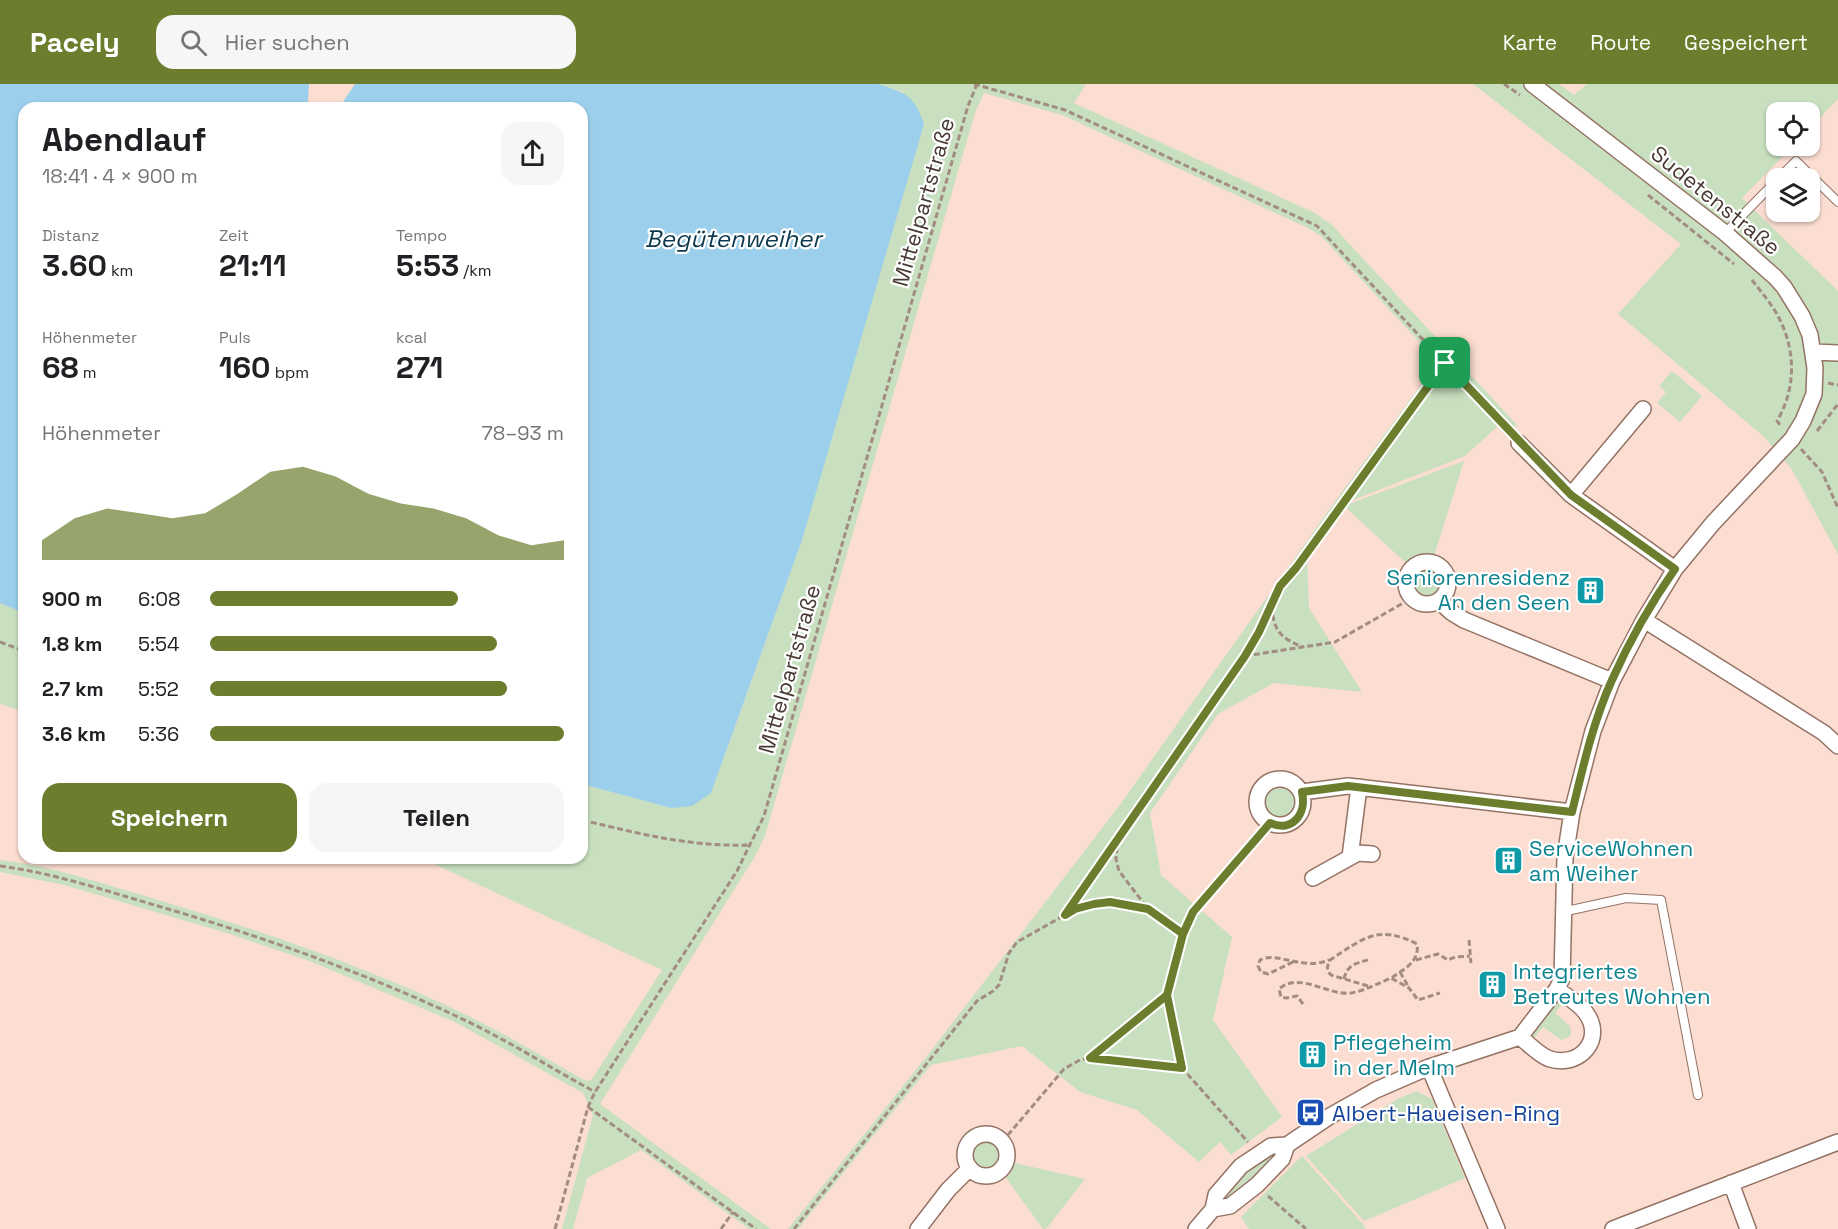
<!DOCTYPE html>
<html lang="de">
<head>
<meta charset="utf-8">
<style>
	:root { --surface:#fff; --page:#f6f6f6; --text:#202124; --muted:#757577; --accent:#6c7e2e }
	body { margin:0; font-family:"Space Grotesk",sans-serif; background:var(--page); color:var(--text); height:100vh; display:flex; flex-direction:column; font-size:22px; white-space:nowrap }
	* { box-sizing:border-box; margin:0 }
	p { font-size:20px; color:var(--muted) }
	.icon { flex:none; width:33px; height:33px; fill:none; stroke:currentColor; stroke-width:2; stroke-linecap:round; stroke-linejoin:round }
	.map { position:relative; flex:1; overflow:hidden }
	.sheet { position:absolute; left:18px; top:18px; width:570px; height:762px; display:flex; flex-direction:column; background:var(--surface); border-radius:18px; box-shadow:0 2px 4px #0004 }
	.sheet>* { flex:none }
	.tools { position:absolute; left:1766px; top:18px; display:grid; gap:12px }
	.tools a { display:grid; place-items:center; width:54px; height:54px; border-radius:12px; background:var(--surface); box-shadow:0 2px 4px #0004; font-size:30px }
	.pin { position:absolute; display:grid; place-items:center; width:51px; height:51px; color:#fff; margin:-26px; border-radius:12px; box-shadow:0 3px 9px #0006 }
	.round { display:grid; place-items:center; flex:none; width:63px; height:63px; border-radius:18px; background:var(--page) }
	.head { display:flex; align-items:center; justify-content:space-between; height:102px; padding:0 24px }
	h1 { font-size:33px; font-weight:700; line-height:45px }
	.stats { display:grid; grid-template-columns:repeat(3,1fr); gap:9px; height:102px; padding:6px 24px }
	.stats div { display:grid; align-content:center }
	.stats b { font-size:30px; font-weight:700 }
	.stats small { font-size:16px; font-weight:400 }
	.stats p { font-size:16px }
	.chart { height:168px; padding:12px 24px }
	.chart p { display:flex; justify-content:space-between }
	.chart svg { width:100%; height:108px; margin-top:6px; fill:var(--accent); opacity:.7 }
	.action { display:flex; gap:12px; margin-top:auto; padding:12px 24px }
	.action a { flex:1; height:69px; border-radius:18px; background:var(--accent); color:#fff; font-size:24px; font-weight:700; line-height:69px; text-align:center }
	.action a+a { background:var(--page); color:var(--text) }
	ul { padding:0 24px; list-style:none; font-size:20px }
	li { display:grid; grid-template-columns:96px 72px 1fr; align-items:center; height:45px }
	li i { height:15px; border-radius:8px; background:var(--accent) }
	header { display:flex; align-items:center; gap:36px; box-sizing:border-box; height:84px; padding:0 30px; background:var(--accent); color:#fff }
	header strong { font-size:28px }
	nav { display:flex; gap:33px; margin-inline-start:auto; font-size:21px }
	.search { width:420px; height:54px; background:var(--page); display:flex; align-items:center; gap:15px; box-sizing:border-box; padding:0 21px; border-radius:18px; color:var(--muted); font-size:22px }
	.map>svg:first-child { display:block }
</style>
</head>
<body>
<header>
<strong>Pacely</strong>
<div class="search"><svg class="icon" aria-label="search" viewBox="0 0 24 24"><circle cx="10" cy="10" r="6"/><path d="M15 15l6 6"/></svg>Hier suchen</div>
<nav><a>Karte</a><a>Route</a><a>Gespeichert</a></nav>
</header>
<div class="map">
<svg width="1838" height="1145" viewBox="0 0 1838 1145">
	<rect width="100%" height="100%" fill="#fcddd1"/>
	<!-- green -->
	<path fill="#c8e0bf" d="M878,0H1086L1074,19L1315,129L1332,141L1517,341L1507,352L1498,342L1465,372L1343,420L1307,470L1309,524L1362,608L1274,599L1218,630L1150,729L1161,791L1232,853L1213,936L1282,1033L1231,1071L1220,1058L1199,1078L1137,1026L1080,1008L1022,962L931,981L798,1145H788L924,976L1119,722L1336,416L1438,278L1321,152L1306,143L1062,31L984,9L975,29L765,752L754,774L600,1020L771,1145H749L641,1066L587,1094L573,1145H562L593,1031L583,1009L457,939L312,878L230,850L64,801L0,788V776C53,782 104,800 155,815C259,846 360,880 458,927C502,948 544,973 586,997L592,995L662,886L421,774H582V700L671,724L711,709L802,456L903,8Z
		M1473,0H1559L1574,11L1587,0H1838V15L1809,45V28H1776V62H1793L1742,114L1838,207V470L1791,384L1762,351L1618,230L1681,160Z
		M1672,287L1702,312L1680,338L1657,319L1666,308L1659,302Z
		M1464,377L1434,472H1420L1406,479L1344,422Z
		M1406 499a21 21 0 1 1 42 0a21 21 0 1 1-42 0Z
		M0,519L24,529V628L0,620Z
		M1257 718a23 23 0 1 1 46 0a23 23 0 1 1-46 0Z
		M1559,916L1563,919L1555,929L1570,942L1571,950L1569,953L1561,956L1543,943L1534,954L1530,951Z
		M1417,1007L1432,1015L1465,1094L1364,1137L1306,1072L1399,1014Z
		M965 1071a21 21 0 1 1 42 0a21 21 0 1 1-42 0Z
		M1287,1061L1230,1122L1216,1111L1241,1082Z
		M1302,1072L1362,1139L1366,1145H1249L1241,1133Z
		M1015,1079L1085,1095L1046,1145H1043L1006,1094L1011,1088Z"/>
	<!-- water -->
	<path fill="#9bcfeb" d="M0,0H309L308,17L310,24H24V529L0,519Z
		M355,0H878C906,9 914,11 924,40L802,456L711,709L692,722L671,724L582,700V24H339Z"/>
	<g fill="none" stroke-linecap="round" stroke-linejoin="round">
		<defs>
			<path id="lane" d="M1779,94L1796,77L1838,118
				M1725,149L1776,97
				M1562,828L1626,814L1661,816L1698,1011"/>
			<path id="street" d="M1814,268L1838,269
				M1519,359L1571,411L1675,485
				M1571,411L1643,325
				M1406 499a21 21 0 1 1 42 0a21 21 0 1 1-42 0Z
				M1439,517L1451,528L1464,536L1612,597
				M1644,536L1824,649L1838,662
				M1257 718a23 23 0 1 1 46 0a23 23 0 1 1-46 0Z
				M1302,708L1348,702L1572,728
				M1350,773L1359,703
				M1313,794L1358,769L1372,770
				M1520,953C1529,960 1540,972 1550,975C1580,984 1605,955 1586,929C1580,920 1566,912 1557,905
				M1429,983L1497,1145
				M965 1071a21 21 0 1 1 42 0a21 21 0 1 1-42 0Z
				M1731,1099L1748,1145
				M1213,1125L1230,1122L1257,1101L1282,1075L1287,1061
				M918,1145L948,1106L970,1084
				M1196,1145L1213,1125L1216,1111L1241,1082L1271,1062L1287,1061L1330,1032L1376,1006L1429,983L1520,953L1557,905L1562,894L1565,773L1572,728L1593,647L1612,597L1644,536L1675,485L1713,439L1792,355L1803,337L1814,310L1815,284L1810,251L1802,232L1784,203L1775,193L1725,149L1532,0
				M1613,1145L1838,1058"/>
		</defs>
		<!-- lane casing -->
		<use href="#lane" stroke="#947264" stroke-width="10"/>
		<!-- street casing -->
		<use href="#street" stroke="#947264" stroke-width="18"/>
		<!-- path -->
		<path stroke="#a38c83" stroke-width="3" stroke-dasharray="6 3" stroke-linecap="butt" d="M974,0L1065,26L1317,142L1510,349
			M1504,0L1520,11
			M1648,111L1734,180
			M1752,196C1761,208 1772,220 1779,234C1796,267 1796,305 1777,337L1781,342
			M1828,299L1838,301
			M1817,347L1838,320
			M1801,365L1822,388L1838,424
			M1272,522C1273,546 1280,554 1303,563
			M0,558L24,567
			M1245,572L1335,558L1412,514
			M582,736C641,750 690,763 751,761
			M1121,755L1117,764L1116,775L1119,787L1148,825L1183,850
			M0,782C54,789 106,807 158,822C260,852 360,887 456,932C504,954 549,983 595,1008
			M1066,831C1093,815 1117,820 1146,825
			M1469,856L1471,879
			M1416,876L1438,870L1448,876L1455,873L1470,872
			M1293,878L1268,890L1261,888L1258,882L1260,876C1277,867 1303,887 1329,876
			M1400,888L1408,902
			M1344,895C1347,881 1356,879 1368,876
			M1368,902L1331,891C1326,886 1327,882 1330,876C1364,854 1378,840 1417,860C1420,878 1403,886 1391,894
			M1167,912L1182,984
			M1303,920L1297,912L1286,914L1281,913L1279,905C1299,887 1328,912 1351,909C1364,907 1379,899 1391,894L1409,904L1418,916L1440,909
			M1090,974L1167,911L1183,850L1193,828L1270,739
			M588,1023L756,1145
			M1002,1058L1064,985L1080,976L1090,974L1182,984L1248,1058
			M1268,1112L1306,1145
			M555,1145L588,1023L595,1008L737,787L764,732L968,22L977,0
			M721,1145L733,1128
			M794,1145L977,917L993,907L999,901L1009,869L1017,858L1065,831L1245,572L1259,548L1280,502L1296,484L1445,279"/>
		<!-- lane -->
		<use href="#lane" stroke="#fff" stroke-width="8"/>
		<!-- street -->
		<use href="#street" stroke="#fff" stroke-width="15"/>
	</g>
	<g fill="none" stroke-linecap="round" stroke-linejoin="round">
		<defs>
			<path id="route" d="M1445,279L1296,484L1280,502L1259,548L1245,572L1065,831L1075,825L1094,820L1110,818L1148,825L1183,850L1167,911L1090,974L1182,984L1167,911L1183,850L1193,828L1270,739C1292,749 1307,730 1302,708L1348,702L1572,728C1583,683 1593,638 1612,596C1629,558 1651,519 1675,485L1571,411L1445,279"/>
		</defs>
		<!-- route casing -->
		<use href="#route" stroke="#fff" stroke-width="12"/>
		<!-- route -->
		<use href="#route" stroke="#6c7e2e" stroke-width="8"/>
	</g>
	<!-- icons -->
	<defs>
		<symbol id="building-square" viewBox="-11 -11 22 22"><rect x="-9" y="-9" width="18" height="18" rx="4" fill="#0f9aa8" stroke="#fff"/><path d="M-4-6H4V6H1V3H-1V6H-4ZM-2.5-4.3h1.7v1.8h-1.7ZM.8-4.3h1.7v1.8H.8ZM-2.5-1h1.7V.8h-1.7ZM.8-1h1.7V.8H.8Z" fill="#fff"/></symbol>
		<symbol id="bus-square" viewBox="-11 -11 22 22"><rect x="-9" y="-9" width="18" height="18" rx="4" fill="#1a4fb4" stroke="#fff"/><path d="M-5-6H5V4H4V6H2V4H-2V6H-4V4H-5ZM-3.5-4V0h7V-4ZM-3.5 1.2v1.5H-2V1.2ZM2 1.2v1.5H3.5V1.2Z" fill="#fff"/></symbol>
	</defs>
	<g fill-rule="evenodd">
		<use href="#building-square" x="1574" y="490" width="33" height="33"/>
		<use href="#building-square" x="1492" y="760" width="33" height="33"/>
		<use href="#building-square" x="1476" y="884" width="33" height="33"/>
		<use href="#building-square" x="1296" y="954" width="33" height="33"/>
		<use href="#bus-square" x="1294" y="1012" width="33" height="33"/>
	</g>
	<g text-anchor="middle" stroke-width="4.5" stroke-linejoin="round" paint-order="stroke">
		<!-- street labels -->
		<g font-size="22" fill="#483933" stroke="#fff">
			<text transform="translate(1716 116) rotate(39)" y="8">Sudetenstraße</text>
			<text transform="translate(923 118) rotate(-74)" y="8">Mittelpartstraße</text>
			<text transform="translate(789 585) rotate(-74)" y="8">Mittelpartstraße</text>
		</g>
		<!-- culture labels -->
		<g font-size="22" fill="#0d838f" stroke="#fff" text-anchor="start">
			<text x="1570" y="501" text-anchor="end">Seniorenresidenz<tspan x="1570" dy="25">An den Seen</tspan></text>
			<text x="1529" y="772">ServiceWohnen<tspan x="1529" dy="25">am Weiher</tspan></text>
			<text x="1513" y="895">Integriertes<tspan x="1513" dy="25">Betreutes Wohnen</tspan></text>
			<text x="1333" y="966">Pflegeheim<tspan x="1333" dy="25">in der Melm</tspan></text>
		</g>
		<!-- transit labels -->
		<g font-size="22" fill="#164399" stroke="#fff" text-anchor="start">
			<text x="1332" y="1037">Albert-Haueisen-Ring</text>
		</g>
		<!-- water labels -->
		<g font-size="24" font-style="italic" fill="#0b384c" stroke="#fff">
			<text x="733" y="163">Begütenweiher</text>
		</g>
	</g>
</svg>
<div class="tools">
<a><svg class="icon" aria-label="locate" viewBox="0 0 24 24"><circle cx="12" cy="12" r="6"/><path d="M12 2v4M12 18v4M2 12h4M18 12h4"/></svg></a>
<a><svg class="icon" aria-label="layers" viewBox="0 0 24 24"><path d="M12 4l9 5-9 5-9-5zM3 14l9 5 9-5"/></svg></a>
</div>
<div class="pin" style="left:1445px;top:279px;background:#1e9e55"><svg class="icon" aria-label="arrive" viewBox="0 0 24 24"><path d="M6 21V4h12l-3 4 3 4H6"/></svg></div>
<section class="sheet">
<div class="head"><div><h1>Abendlauf</h1><p>18:41 · 4 × 900 m</p></div><a class="round"><svg class="icon" aria-label="share" viewBox="0 0 24 24"><path d="M12 15V3M7 8l5-5 5 5M5 13v7h14v-7"/></svg></a></div>
<div class="stats">
<div><p>Distanz</p><b>3.60<small> km</small></b></div>
<div><p>Zeit</p><b>21:11</b></div>
<div><p>Tempo</p><b>5:53<small> /km</small></b></div>
</div>
<div class="stats">
<div><p>Höhenmeter</p><b>68<small> m</small></b></div>
<div><p>Puls</p><b>160<small> bpm</small></b></div>
<div><p>kcal</p><b>271</b></div>
</div>
<div class="chart"><p><span>Höhenmeter</span>78–93 m</p>
<svg viewBox="0 0 160 44" preserveAspectRatio="none"><path d="M0 44V36L10 27L20 23L30 25L40 27L50 25L60 17L70 8L80 6L90 10L100 17L110 21L120 23L130 27L140 34L150 38L160 36V44z"/></svg>
</div>
<ul>
<li><b>900 m</b>6:08<i style="width:70%"></i></li>
<li><b>1.8 km</b>5:54<i style="width:81%"></i></li>
<li><b>2.7 km</b>5:52<i style="width:84%"></i></li>
<li><b>3.6 km</b>5:36<i style="width:100%"></i></li>
</ul>
<div class="action"><a>Speichern</a><a>Teilen</a></div>
</section>
</div>
</body>
</html>
